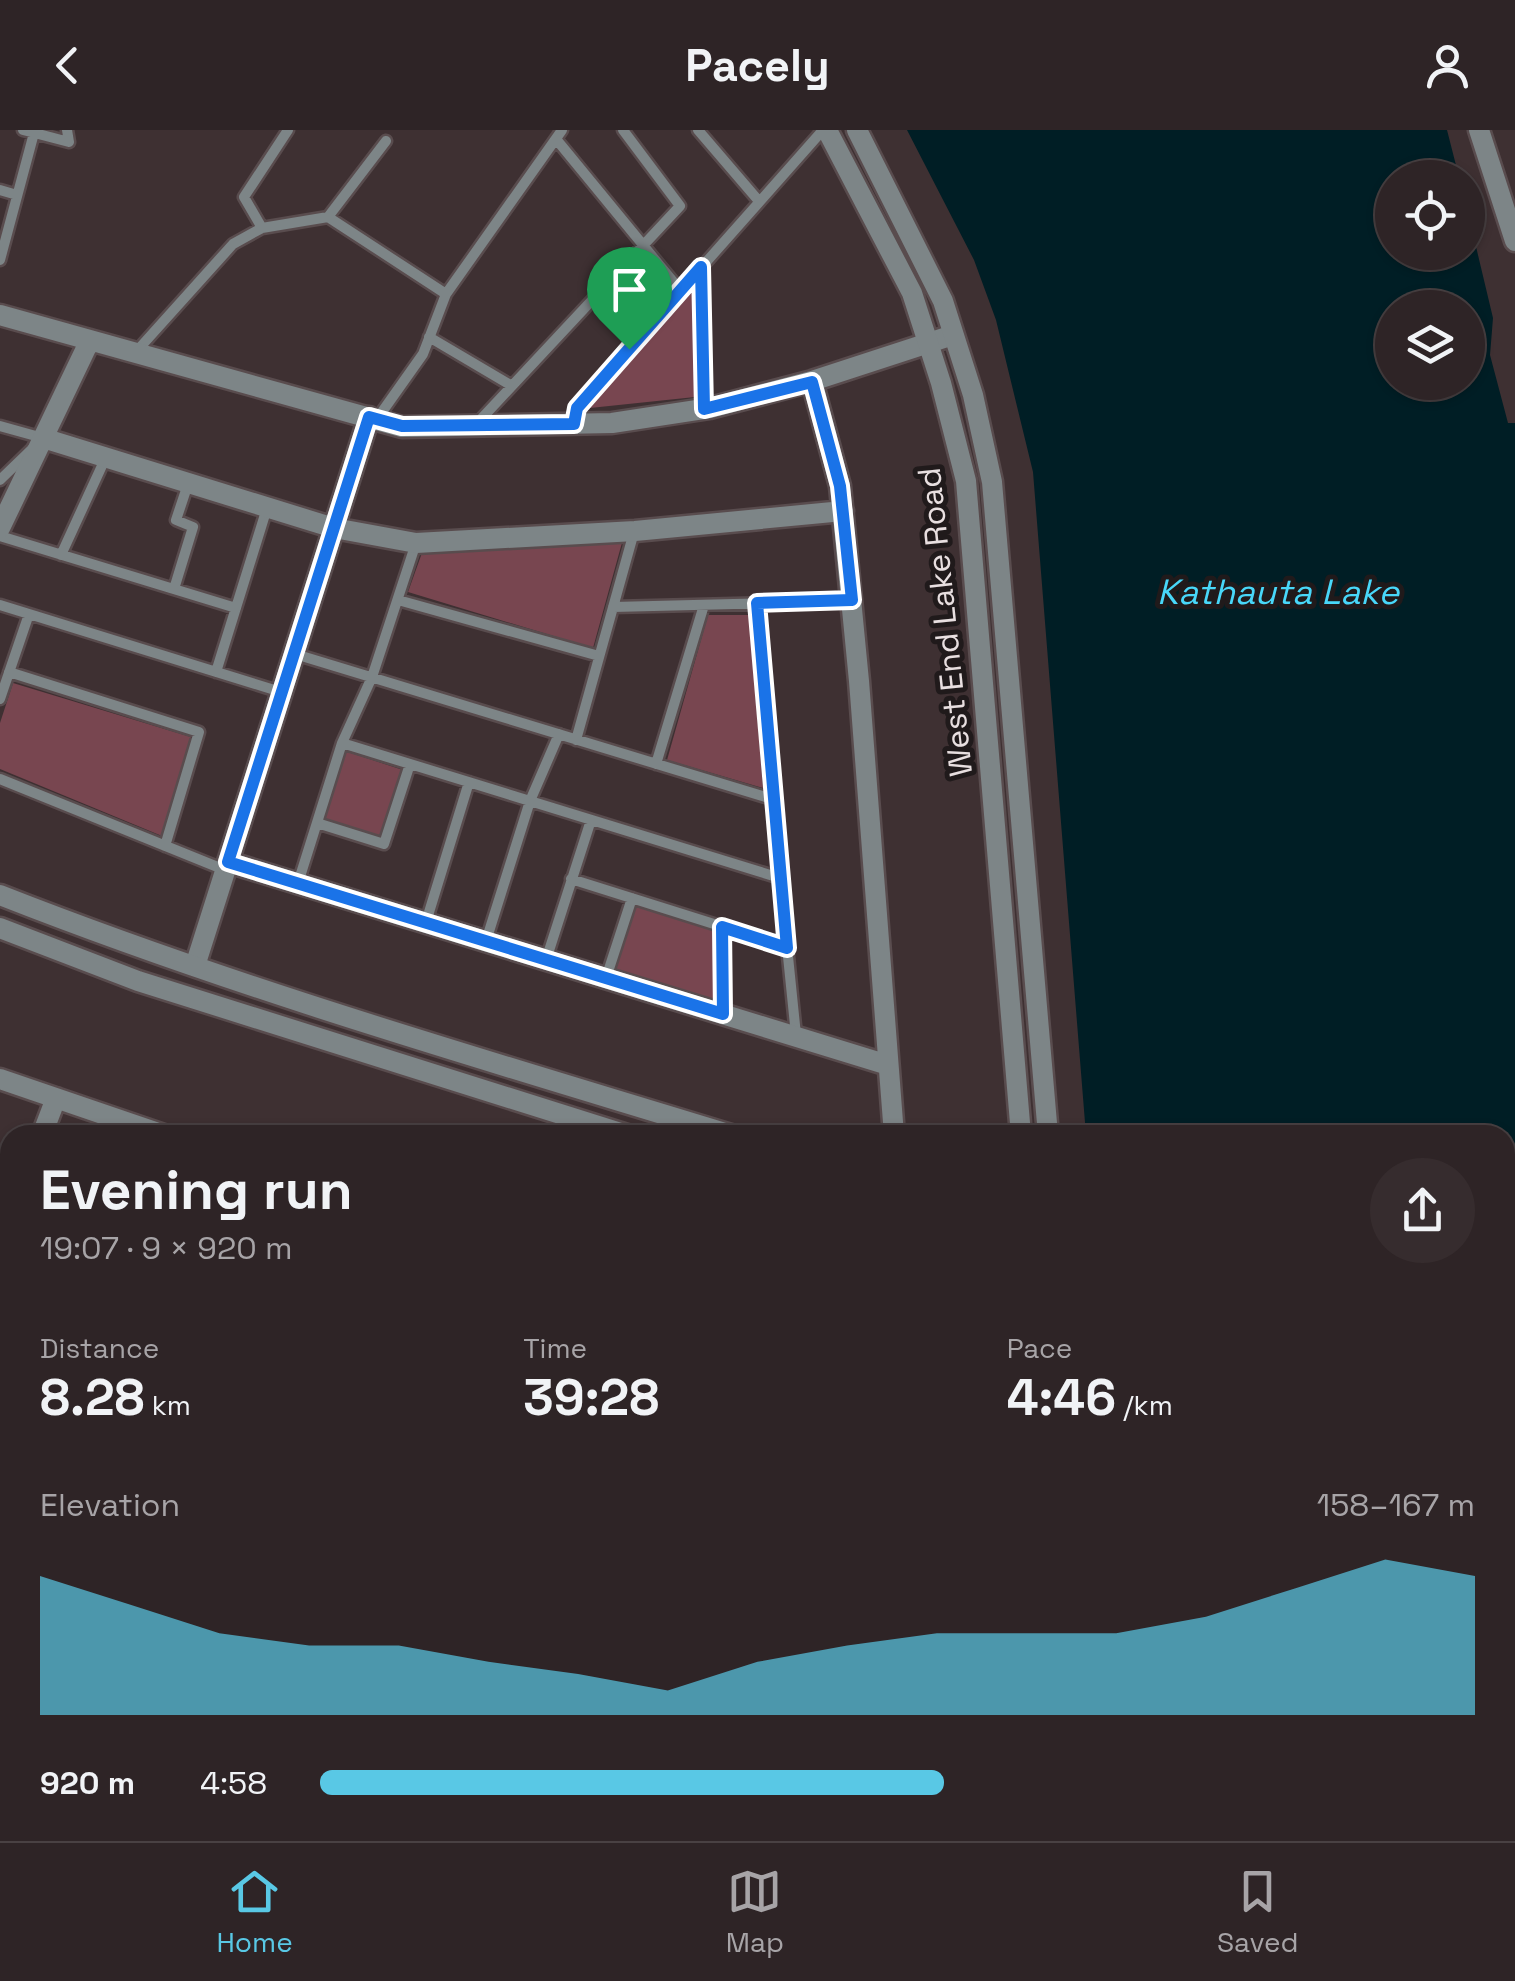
<!DOCTYPE html>
<html lang="en">
<head>
<meta charset="utf-8">
<style>
	:root { --surface:#2e2426; --page:#362c2e; --text:#f1f3f6; --muted:#a7a4a7; --line:#494143; --accent:#59c8e5 }
	body { margin:0; font-family:"Space Grotesk",sans-serif; background:var(--page); color:var(--text); height:100vh; display:flex; flex-direction:column; font-size:38px; white-space:nowrap }
	* { box-sizing:border-box; margin:0 }
	p { font-size:32px; color:var(--muted) }
	.icon { flex:none; width:55px; height:55px; fill:none; stroke:currentColor; stroke-width:2; stroke-linecap:round; stroke-linejoin:round }
	.map { position:relative; flex:1; overflow:hidden }
	.panel { position:absolute; left:0px; top:995px; width:1515px; height:718px; display:flex; flex-direction:column; background:var(--surface); border-radius:30px 30px 0 0; box-shadow:0 2px 8px #0004,0 0 0 2px var(--line) }
	.panel>* { flex:none }
	.buttons { position:absolute; left:1375px; top:30px; display:grid; gap:20px }
	.buttons a { display:grid; place-items:center; width:110px; height:110px; border-radius:50%; background:var(--surface); box-shadow:0 2px 8px #0004,0 0 0 2px var(--line); font-size:50px }
	.pin { position:absolute; display:grid; place-items:center; width:85px; height:85px; color:#fff; margin:-102px -42px; border-radius:50% 50% 50% 0; rotate:-45deg; box-shadow:0 0 10px #0007 }
	.pin .icon { rotate:45deg }
	.round { display:grid; place-items:center; flex:none; width:105px; height:105px; border-radius:52px; background:var(--page) }
	.summary { display:flex; align-items:center; justify-content:space-between; height:170px; padding:0 40px }
	h1 { font-size:55px; font-weight:600; line-height:75px }
	.stats { display:grid; grid-template-columns:repeat(3,1fr); gap:15px; height:170px; padding:10px 40px }
	.stats div { display:grid; align-content:center }
	.stats b { font-size:50px; font-weight:600 }
	.stats small { font-size:28px; font-weight:400 }
	.stats p { font-size:28px }
	.chart { height:280px; padding:20px 40px }
	.chart p { display:flex; justify-content:space-between }
	.chart svg { width:100%; height:180px; margin-top:10px; fill:var(--accent); opacity:.7 }
	ul { padding:0 40px; list-style:none; font-size:32px }
	li { display:grid; grid-template-columns:160px 120px 1fr; align-items:center; height:75px }
	li i { height:25px; border-radius:12px; background:var(--accent) }
	header { display:flex; justify-content:space-between; align-items:center; height:130px; padding:0 40px; background:var(--surface); font-size:45px; font-weight:600 }
	.tabs { display:flex; justify-content:space-around; align-items:center; height:140px; border-top:2px solid var(--line); background:var(--surface); font-size:28px; color:var(--muted) }
	.tabs a { display:grid; justify-items:center; gap:5px }
	.tabs .on { color:var(--accent) }
	.map>svg:first-child { display:block }
</style>
</head>
<body>
<header><svg class="icon" aria-label="back" viewBox="0 0 24 24"><path d="M15 5l-7 7 7 7"/></svg>Pacely<svg class="icon" aria-label="person" viewBox="0 0 24 24"><circle cx="12" cy="8" r="4"/><path d="M4 21q1-7 8-7t8 7"/></svg></header>
<div class="map">
<svg width="1515" height="1711" viewBox="0 0 1515 1711">
	<rect width="100%" height="100%" fill="#3e3032"/>
	<!-- green -->
	<path fill="#784650" d="M694,154L695,267L590,278Z
		M623,409L593,518L408,462L423,420Z
		M708,485H749L763,658L667,630Z
		M13,553L191,607L162,706L0,639V593Z
		M345,621L403,640L380,709L322,690Z
		M635,774L715,798L719,876L614,845Z"/>
	<!-- water -->
	<path fill="#001e25" fill-rule="evenodd" d="M907,0H1447L1459,47L1392,48V122H1468V83L1493,188L1490,225L1508,293H1515V1202L1505,1204V1005H1086L1033,342L996,190L974,130ZM1392,178H1468V252H1392Z
		M1505,1251L1515,1253V1545L1505,1571Z
		M1515,1590V1711H1468L1471,1703L1505,1702V1616Z
		M1229,1703V1702L1454,1703L1451,1711H1225Z"/>
	<g fill="none" stroke-linecap="round" stroke-linejoin="round">
		<defs>
			<path id="service" d="M23,0L69,12L67,0
				M698,0L758,70
				M556,9L680,160
				M0,60L17,65
				M328,87L386,11
				M262,98L244,67L288,0
				M0,130L34,3
				M701,138L704,279
				M429,207L512,256
				M135,223L233,114L262,98L328,87L446,164
				M377,289L423,224L446,164L562,0
				M574,293L577,278L823,0
				M482,294V288L680,76L623,0
				M0,296L43,308
				M0,350L32,319
				M0,406L236,478
				M61,425L106,327
				M174,459L193,397L176,390L188,354
				M398,470L599,526
				M757,473L772,669L796,905
				M0,475L281,562
				M613,477L851,471
				M295,524L772,669
				M9,542L199,602L165,716
				M216,542L267,378
				M0,569L29,484
				M576,610L634,402
				M342,613L780,748
				M656,634L704,475
				M0,649L225,740
				M317,693L384,714L410,634
				M571,749L787,817
				M298,753L342,613L372,547L416,413
				M426,792L469,652
				M722,797L723,885
				M486,811L530,671L559,604
				M546,830L591,690
				M606,848L632,768
				M0,1502L10,1504
				M0,1581L10,1583
				M256,1711L258,1702
				M823,1711L828,1704
				M1107,1711L1111,1702"/>
			<path id="minor" d="M1479,0L1515,111
				M0,185L402,297L612,293L710,278L812,251L953,205
				M812,251L840,356L859,551L894,1005
				M43,308L334,398L416,413L635,401L843,381
				M0,398L90,210
				M228,732L888,935
				M195,836L369,287
				M0,949L164,1005
				M42,1005L56,968
				M0,1116L10,1089
				M0,1221L10,1225
				M0,1390L10,1393
				M0,1633L10,1602
				M0,1684L10,1687
				M60,1702L87,1711
				M395,1711L398,1702"/>
			<path id="tertiary" d="M827,0L912,163L941,253L966,351L1021,1005
				M857,0L943,171L973,265L992,352L1048,1005
				M0,765C239,859 486,930 731,1005
				M0,798L138,851L627,1005
				M726,1711L731,1702
				M761,1711L766,1702"/>
		</defs>
		<!-- service casing -->
		<use href="#service" stroke="#594c4e" stroke-width="15"/>
		<!-- minor casing -->
		<use href="#minor" stroke="#594c4e" stroke-width="25"/>
		<!-- tertiary casing -->
		<use href="#tertiary" stroke="#594c4e" stroke-width="25"/>
		<!-- service -->
		<use href="#service" stroke="#7d8587" stroke-width="10"/>
		<!-- minor -->
		<use href="#minor" stroke="#7d8587" stroke-width="20"/>
		<!-- tertiary -->
		<use href="#tertiary" stroke="#7d8587" stroke-width="20"/>
	</g>
	<g fill="none" stroke-linecap="round" stroke-linejoin="round">
		<defs>
			<path id="route" d="M701,137L704,279L812,252L840,356L852,470L757,473L787,818L722,797L723,884L228,732L369,287L402,296L574,294L577,278Z"/>
		</defs>
		<!-- route casing -->
		<use href="#route" stroke="#fff" stroke-width="20"/>
		<!-- route -->
		<use href="#route" stroke="#1a73e8" stroke-width="12"/>
	</g>
	<g text-anchor="middle" stroke-width="10" stroke-linejoin="round" paint-order="stroke">
		<!-- street labels -->
		<g font-size="32" fill="#e8dfe0" stroke="#201a1b">
			<text transform="translate(945 492) rotate(-96)" y="11">West End Lake Road</text>
		</g>
		<!-- water labels -->
		<g font-size="35" font-style="italic" fill="#48d7f9" stroke="#201a1b">
			<text x="1278" y="474">Kathauta Lake</text>
		</g>
	</g>
</svg>
<div class="buttons">
<a><svg class="icon" aria-label="locate" viewBox="0 0 24 24"><circle cx="12" cy="12" r="6"/><path d="M12 2v4M12 18v4M2 12h4M18 12h4"/></svg></a>
<a><svg class="icon" aria-label="layers" viewBox="0 0 24 24"><path d="M12 4l9 5-9 5-9-5zM3 14l9 5 9-5"/></svg></a>
</div>
<div class="pin" style="left:629px;top:219px;background:#1e9e55"><svg class="icon" aria-label="arrive" viewBox="0 0 24 24"><path d="M6 21V4h12l-3 4 3 4H6"/></svg></div>
<section class="panel">
<div class="summary"><div><h1>Evening run</h1><p>19:07 · 9 × 920 m</p></div><a class="round"><svg class="icon" aria-label="share" viewBox="0 0 24 24"><path d="M12 15V3M7 8l5-5 5 5M5 13v7h14v-7"/></svg></a></div>
<div class="stats">
<div><p>Distance</p><b>8.28<small> km</small></b></div>
<div><p>Time</p><b>39:28</b></div>
<div><p>Pace</p><b>4:46<small> /km</small></b></div>
</div>
<div class="chart"><p><span>Elevation</span>158–167 m</p>
<svg viewBox="0 0 160 44" preserveAspectRatio="none"><path d="M0 44V10L10 17L20 24L30 27L40 27L50 31L60 34L70 38L80 31L90 27L100 24L110 24L120 24L130 20L140 13L150 6L160 10V44z"/></svg>
</div>
<ul>
<li><b>920 m</b>4:58<i style="width:54%"></i></li>
</ul>
</section>
</div>
<nav class="tabs">
<a class="on"><svg class="icon" aria-label="home" viewBox="0 0 24 24"><path d="M3 11l9-7 9 7M6 9v11h12V9"/></svg>Home</a>
<a><svg class="icon" aria-label="map" viewBox="0 0 24 24"><path d="M3 6l6-2 6 2 6-2v14l-6 2-6-2-6 2zM9 4v14M15 6v14"/></svg>Map</a>
<a><svg class="icon" aria-label="saved" viewBox="0 0 24 24"><path d="M7 4h10v16l-5-4-5 4z"/></svg>Saved</a>
</nav>
</body>
</html>
